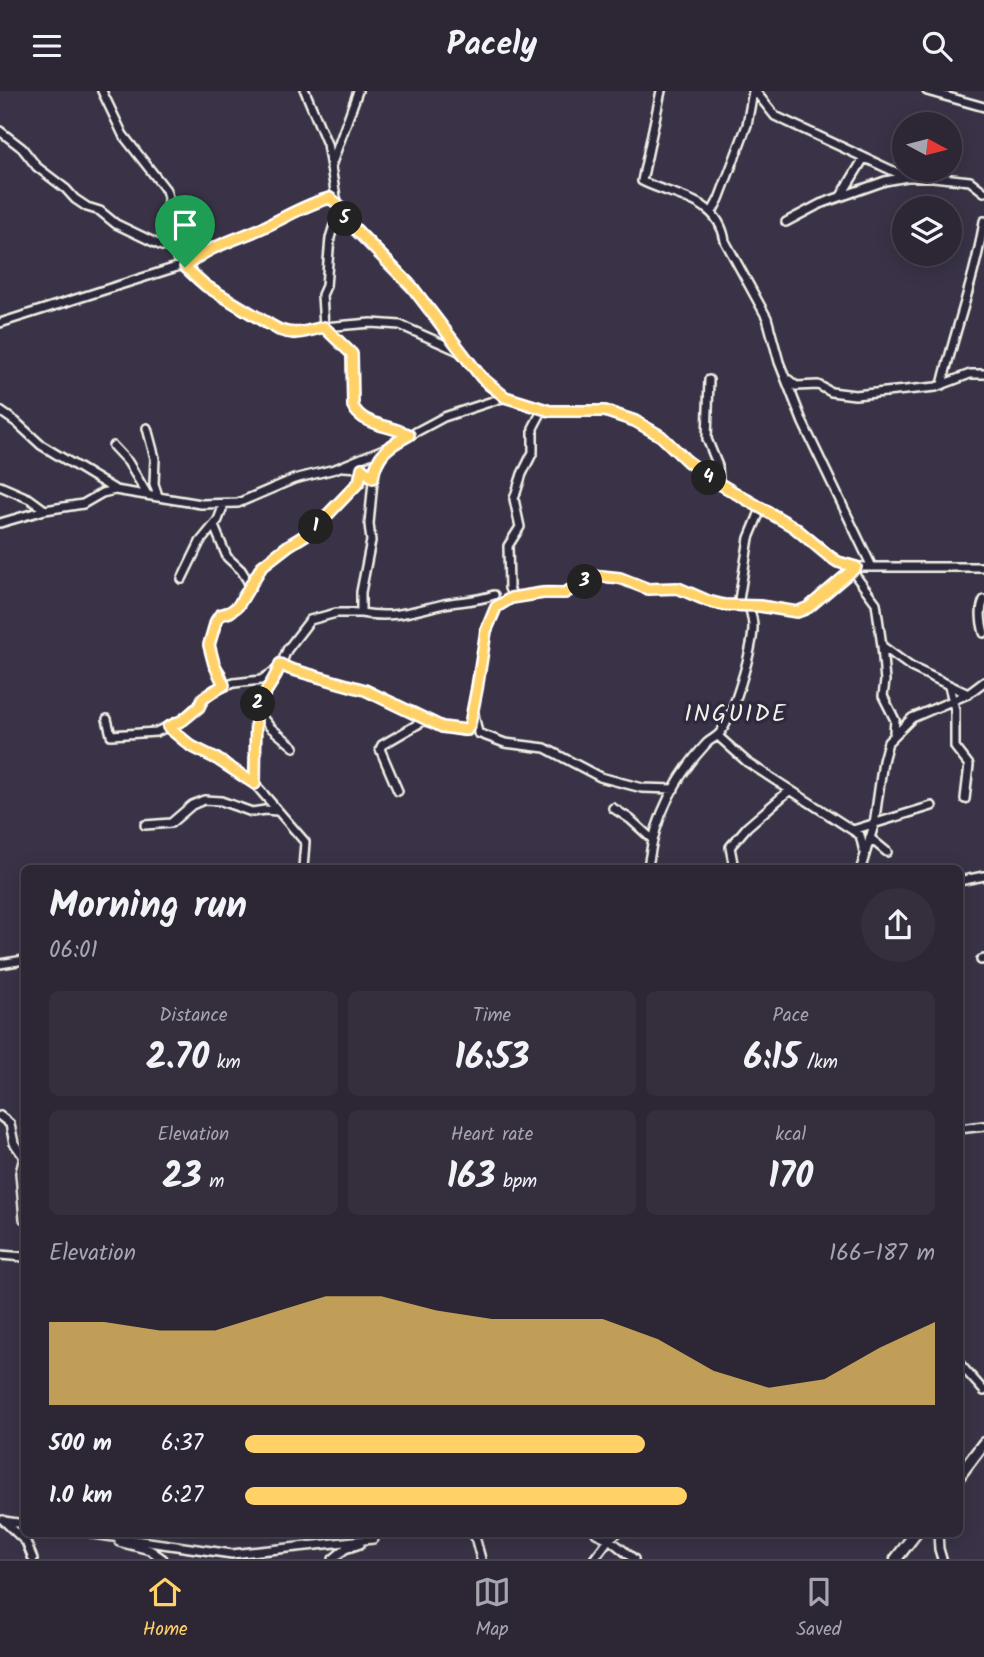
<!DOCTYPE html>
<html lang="en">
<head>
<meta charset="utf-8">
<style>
	:root { --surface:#2c2635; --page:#342e3d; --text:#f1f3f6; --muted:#a6a5ad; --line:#484350; --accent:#ffd166 }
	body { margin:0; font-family:Kalam,sans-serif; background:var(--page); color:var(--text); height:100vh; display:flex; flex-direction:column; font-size:26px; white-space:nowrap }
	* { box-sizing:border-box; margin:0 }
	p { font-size:23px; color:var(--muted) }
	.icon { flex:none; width:38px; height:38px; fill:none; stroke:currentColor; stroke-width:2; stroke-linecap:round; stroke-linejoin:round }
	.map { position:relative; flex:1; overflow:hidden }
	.details { position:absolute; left:21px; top:774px; width:942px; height:672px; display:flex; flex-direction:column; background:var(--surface); border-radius:10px; box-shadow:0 4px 18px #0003,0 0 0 2px var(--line) }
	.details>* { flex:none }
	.needle { width:46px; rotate:97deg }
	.buttons { position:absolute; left:892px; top:21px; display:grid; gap:14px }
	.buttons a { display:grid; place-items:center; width:70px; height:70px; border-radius:50%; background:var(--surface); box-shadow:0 4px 18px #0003,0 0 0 2px var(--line); font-size:35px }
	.pin { position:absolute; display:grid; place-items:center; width:60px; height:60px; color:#fff; margin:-72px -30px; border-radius:50% 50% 50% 0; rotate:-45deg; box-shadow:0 0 7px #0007 }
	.pin .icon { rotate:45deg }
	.km { position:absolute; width:35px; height:35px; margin:-18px; border-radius:50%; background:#222; color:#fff; font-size:19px; line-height:35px; text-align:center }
	.round { display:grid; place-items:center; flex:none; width:74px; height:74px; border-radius:37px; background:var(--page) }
	.summary { display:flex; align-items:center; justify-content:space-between; height:119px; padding:0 28px }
	h1 { font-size:38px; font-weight:600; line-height:52px }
	.metrics { display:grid; grid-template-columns:repeat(3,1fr); gap:10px; height:119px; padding:7px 28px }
	.metrics div { display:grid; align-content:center; border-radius:10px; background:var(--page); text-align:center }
	.metrics b { font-size:35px; font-weight:600 }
	.metrics small { font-size:19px; font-weight:400 }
	.metrics p { font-size:19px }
	.chart { height:196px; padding:14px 28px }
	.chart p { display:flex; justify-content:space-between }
	.chart svg { width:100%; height:126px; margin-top:7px; fill:var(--accent); opacity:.7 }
	ul { padding:0 28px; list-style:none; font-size:23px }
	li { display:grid; grid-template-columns:112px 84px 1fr; align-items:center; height:52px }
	li i { height:18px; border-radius:9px; background:var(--accent) }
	header { display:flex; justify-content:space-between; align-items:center; height:91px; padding:0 28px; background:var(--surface); font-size:32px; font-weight:600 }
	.menu { display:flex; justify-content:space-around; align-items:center; height:98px; border-top:2px solid var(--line); background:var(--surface); font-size:19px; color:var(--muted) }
	.menu a { display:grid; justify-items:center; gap:4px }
	.menu .selected { color:var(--accent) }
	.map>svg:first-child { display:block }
</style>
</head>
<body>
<header><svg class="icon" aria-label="menu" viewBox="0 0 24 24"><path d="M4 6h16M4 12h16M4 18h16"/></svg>Pacely<svg class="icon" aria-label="search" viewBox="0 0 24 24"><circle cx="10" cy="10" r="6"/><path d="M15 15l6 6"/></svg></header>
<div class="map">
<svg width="984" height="1468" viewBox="0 0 984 1468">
	<rect width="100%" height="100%" fill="#3a3347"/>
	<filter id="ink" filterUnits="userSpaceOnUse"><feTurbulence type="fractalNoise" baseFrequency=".0143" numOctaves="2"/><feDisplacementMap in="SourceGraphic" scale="14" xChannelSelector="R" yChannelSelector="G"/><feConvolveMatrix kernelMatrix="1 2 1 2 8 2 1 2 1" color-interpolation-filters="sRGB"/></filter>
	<g filter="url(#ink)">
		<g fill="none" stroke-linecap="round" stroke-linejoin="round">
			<defs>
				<path id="street" d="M102,0L123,44L166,99L168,106L166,148L176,165L198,189L266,233L294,243L324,236L371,232L400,234L461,261L488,294L505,306
					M305,0L327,53L337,112L343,124L413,196L458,257
					M661,0L642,90C675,107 718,106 725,150L767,227L779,271L803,332L872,476
					M755,0L775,25L906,86
					M927,0L984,16
					M0,40L22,57L37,76L66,98L75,108L87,116L100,120L116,133L162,155L169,156
					M331,75L358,0
					M841,105L864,67
					M339,118L330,147L326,195L322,204L324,236L352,263L353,315C362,335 392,334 409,344
					M712,121L719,108L747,34L753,0
					M786,131L820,113L885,90L907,86H933L970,90L984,101
					M185,176C206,156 232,150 258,139C282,128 303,115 328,107L337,112
					M0,232L183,174
					M709,289L707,348L718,375L719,392
					M789,289L796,295L818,294L831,301L855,304L936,296L970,283H984
					M942,294C955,238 975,188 984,130
					M0,320L16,331L41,354L114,398
					M147,337L155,367L154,393L158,405
					M113,355L128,371L147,403
					M386,357L374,379L369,433L371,450L361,501V522C394,528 413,520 444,513C462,510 477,510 494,504
					M343,376L362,377L373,387
					M0,395L30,408L45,419L83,413L102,402L115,399L201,413L238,412L294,388L335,378L386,357L444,326L505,306L550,320H605L635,330L661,345L687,370L713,389L794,436L838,471L856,476H984
					M0,432L45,419
					M214,435L227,466L241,479L251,495
					M852,480L876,512L882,555L911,576L968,603
					M182,488L200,451L218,429L224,413
					M513,506L509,497L508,455L520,436L514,408L522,383L533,361V337L543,318
					M984,509C979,519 981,531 984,542
					M738,515L749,447L761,418
					M882,555L885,590L883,605L895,629L894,641
					M280,573L287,577L365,599L442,636L464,640L470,633L486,540L497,516L511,507L548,501L565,502L592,486L601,485L620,487L648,498L678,497L712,512L724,514L759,515L797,521L805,519L856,476
					M224,594L221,583L214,573L209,554L216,530L220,524L230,521L238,515L262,475L290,454L312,440L359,391L362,377
					M949,595L955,619V656L969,674L965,708
					M257,620L270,636L294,656
					M474,623L478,642L505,652L545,657L600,686L642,697L674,698
					M107,628L111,644L156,641L183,629L214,599L234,592L261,589L278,578
					M168,636L191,655L217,668L255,693
					M718,645L747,671L860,744L864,761
					M398,700L380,658L382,654L425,629
					M613,717L630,728L652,748
					M145,734L171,732L192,714L204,709L221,710L252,721L265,719L277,720
					M853,739L932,715
					M870,747L887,761
					M649,770C655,726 676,685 707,652C711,648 716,647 720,642C733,626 753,557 753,536C753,528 751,522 749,515
					M303,777L305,751L254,692L256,620L259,611L275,588L287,559L310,529L336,522H361
					M734,777L730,756L747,736L790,699
					M861,777L874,734L883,670L888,651L912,627L968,603L984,591
					M959,790L984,785
					M981,869L984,868
					M0,873L24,869
					M0,1025L10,1033L14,1052L24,1066L20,1082L24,1128
					M959,1038L984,1035
					M0,1164L24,1166
					M959,1272L984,1300
					M3,1429L26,1451L33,1468
					M4,1430L24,1433
					M474,1442L481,1468
					M596,1442L609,1448L617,1442
					M938,1442L939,1458L942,1468
					M93,1443L232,1463L373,1448
					M119,1451L150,1459L163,1468
					M333,1468L345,1458L360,1453
					M594,1468L609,1448L634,1468"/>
				<path id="secondary" d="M959,1385L984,1352
					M896,1468L916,1442"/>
			</defs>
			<!-- street casing -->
			<use href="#street" stroke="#f4f1e8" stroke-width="12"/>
			<!-- secondary casing -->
			<use href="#secondary" stroke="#f4f1e8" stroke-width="15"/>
			<!-- street -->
			<use href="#street" stroke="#2f2a3d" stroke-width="7"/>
			<!-- secondary -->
			<use href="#secondary" stroke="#2f2a3d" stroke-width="10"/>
		</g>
	</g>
	<g fill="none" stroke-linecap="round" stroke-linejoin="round" filter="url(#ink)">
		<defs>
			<path id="route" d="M330,107L338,113L349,132L412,196L481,286L505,306L550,320H605L635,330L661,345L687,370L713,389L794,436L830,466L838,471L856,476L809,516L797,521L760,515L724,514L708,510L678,497L648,498L620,487L601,485L592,486L565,502H543L511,507L496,516L486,540L477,598L470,633L467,639L442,636L365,599L290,578L280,573C275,592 261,603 256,620L255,693L217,668L191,655L168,636L183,629L199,616L203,607L224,594L214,573L209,554L216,530L220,524L230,521L238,515L262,475L289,454L312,440L359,391L362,377L373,387C376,363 389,355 409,344C392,334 362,335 353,315L352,263L324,236C307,240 295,245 279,239L206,195L185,176C208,155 236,149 264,136C286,126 306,113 330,107Z"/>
		</defs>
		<!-- route casing -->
		<use href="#route" stroke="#fff" stroke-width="14"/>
		<!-- route -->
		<use href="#route" stroke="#ffd166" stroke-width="9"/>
	</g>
	<g text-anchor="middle" stroke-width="7" stroke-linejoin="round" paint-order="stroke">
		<!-- neighbourhood labels -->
		<g font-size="24" letter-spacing="2" fill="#f4f1e8" stroke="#2f2a3d">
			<text x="736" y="630">INGUIDE</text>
		</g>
	</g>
</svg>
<div class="buttons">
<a><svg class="needle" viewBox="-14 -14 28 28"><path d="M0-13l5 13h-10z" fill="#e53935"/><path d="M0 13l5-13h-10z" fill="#a6a5ad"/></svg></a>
<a><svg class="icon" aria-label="layers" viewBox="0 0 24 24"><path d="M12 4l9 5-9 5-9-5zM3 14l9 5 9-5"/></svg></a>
</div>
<div class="pin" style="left:185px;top:176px;background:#1e9e55"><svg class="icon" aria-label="arrive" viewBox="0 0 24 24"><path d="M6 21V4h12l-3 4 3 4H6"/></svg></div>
<b class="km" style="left:316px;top:436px">1</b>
<b class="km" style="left:258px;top:613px">2</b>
<b class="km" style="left:585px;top:491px">3</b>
<b class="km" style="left:709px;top:387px">4</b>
<b class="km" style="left:345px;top:128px">5</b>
<section class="details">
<div class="summary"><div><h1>Morning run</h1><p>06:01</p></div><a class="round"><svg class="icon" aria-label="share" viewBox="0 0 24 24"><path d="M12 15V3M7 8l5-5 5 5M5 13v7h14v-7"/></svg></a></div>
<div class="metrics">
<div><p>Distance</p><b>2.70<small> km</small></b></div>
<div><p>Time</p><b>16:53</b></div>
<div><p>Pace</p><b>6:15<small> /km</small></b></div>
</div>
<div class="metrics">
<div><p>Elevation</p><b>23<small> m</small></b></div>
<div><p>Heart rate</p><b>163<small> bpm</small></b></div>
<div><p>kcal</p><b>170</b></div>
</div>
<div class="chart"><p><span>Elevation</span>166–187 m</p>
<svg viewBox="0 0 160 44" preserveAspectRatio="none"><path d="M0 44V15L10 15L20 18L30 18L40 12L50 6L60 6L70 11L80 14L90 14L100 14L110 21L120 32L130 38L140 35L150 24L160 15V44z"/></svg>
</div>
<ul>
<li><b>500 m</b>6:37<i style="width:58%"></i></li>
<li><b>1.0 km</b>6:27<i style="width:64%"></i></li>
</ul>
</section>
</div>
<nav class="menu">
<a class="selected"><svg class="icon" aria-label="home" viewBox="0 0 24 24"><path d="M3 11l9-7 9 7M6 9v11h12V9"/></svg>Home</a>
<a><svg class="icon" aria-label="map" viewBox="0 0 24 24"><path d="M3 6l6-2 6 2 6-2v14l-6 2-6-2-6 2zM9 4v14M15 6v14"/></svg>Map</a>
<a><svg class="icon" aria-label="saved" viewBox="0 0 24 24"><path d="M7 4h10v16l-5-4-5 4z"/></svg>Saved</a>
</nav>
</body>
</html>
